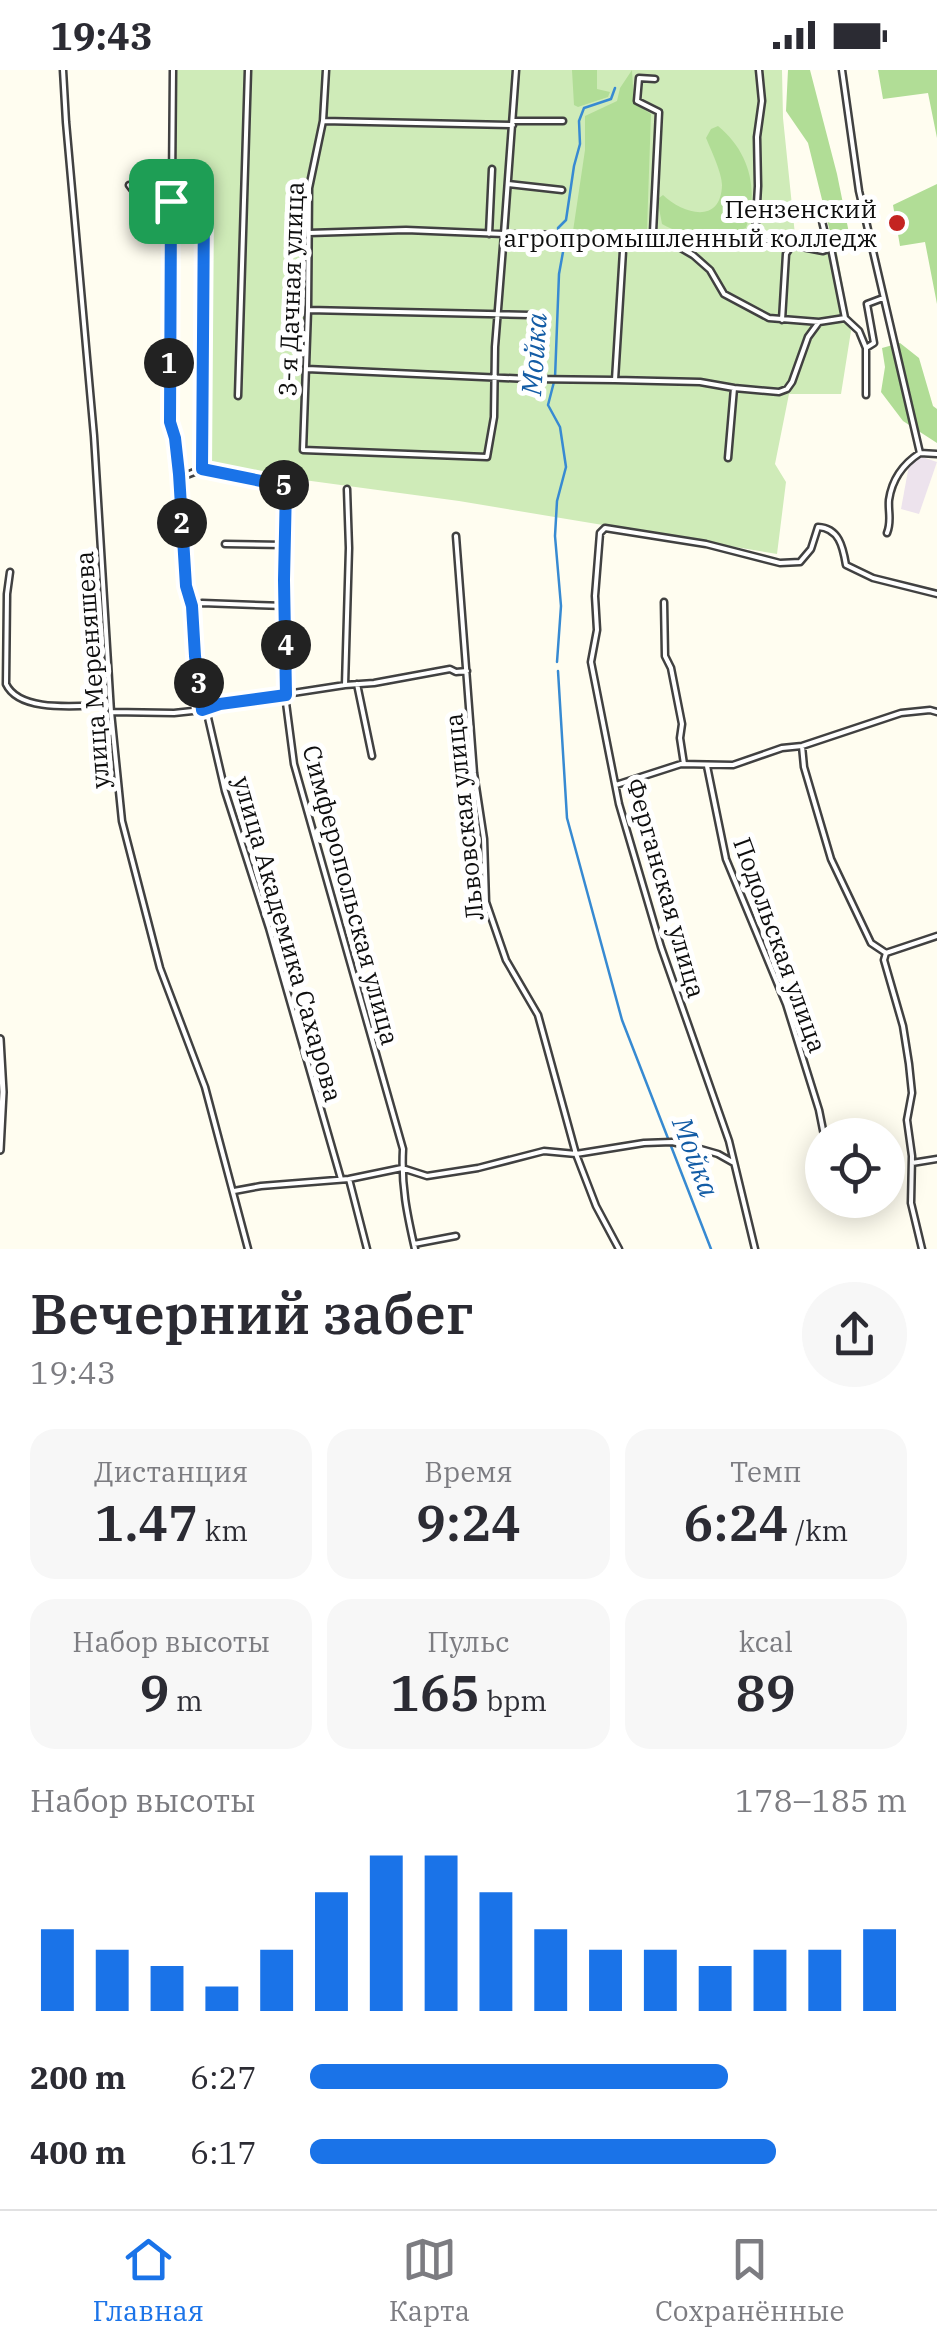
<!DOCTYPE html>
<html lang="ru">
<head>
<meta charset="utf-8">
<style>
	:root { --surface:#fff; --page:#f7f7f7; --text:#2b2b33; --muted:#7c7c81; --line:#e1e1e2; --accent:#1a73e8 }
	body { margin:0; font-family:"IBM Plex Serif",serif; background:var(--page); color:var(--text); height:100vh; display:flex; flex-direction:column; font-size:38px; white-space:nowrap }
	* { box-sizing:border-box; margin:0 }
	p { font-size:32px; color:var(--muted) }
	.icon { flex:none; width:55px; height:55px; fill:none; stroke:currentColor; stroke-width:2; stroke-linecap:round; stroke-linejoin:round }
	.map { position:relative; height:1179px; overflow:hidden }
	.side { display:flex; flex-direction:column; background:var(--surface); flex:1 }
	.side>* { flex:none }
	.tools { position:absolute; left:805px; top:1048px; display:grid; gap:20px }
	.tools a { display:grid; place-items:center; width:100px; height:100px; border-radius:50%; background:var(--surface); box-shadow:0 5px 25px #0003; font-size:50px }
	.pin { position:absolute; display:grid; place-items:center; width:85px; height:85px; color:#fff; margin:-42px; border-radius:20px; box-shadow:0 5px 15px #0006 }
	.km { position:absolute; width:50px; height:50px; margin:-25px; border-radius:50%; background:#222; color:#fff; font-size:28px; line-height:50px; text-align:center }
	.round { display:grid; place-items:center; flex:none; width:105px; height:105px; border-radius:52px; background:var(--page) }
	.overview { display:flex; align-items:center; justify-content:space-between; height:170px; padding:0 30px }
	h1 { font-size:55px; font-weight:600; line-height:75px }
	.figures { display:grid; grid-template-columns:repeat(3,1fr); gap:15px; height:170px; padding:10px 30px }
	.figures div { display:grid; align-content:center; border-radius:25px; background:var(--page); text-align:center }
	.figures b { font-size:50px; font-weight:600 }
	.figures small { font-size:28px; font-weight:400 }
	.figures p { font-size:28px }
	.chart { height:280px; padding:20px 30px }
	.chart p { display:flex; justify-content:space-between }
	.chart svg { width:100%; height:180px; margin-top:10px; stroke:var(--accent); stroke-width:6 }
	ul { padding:0 30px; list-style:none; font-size:32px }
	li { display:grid; grid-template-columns:160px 120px 1fr; align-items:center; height:75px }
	li i { height:25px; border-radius:12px; background:var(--accent) }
	.status { display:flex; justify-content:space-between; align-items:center; height:70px; padding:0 50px; background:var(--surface); direction:ltr }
	.status svg { height:28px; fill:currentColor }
	.menu { display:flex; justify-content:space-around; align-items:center; height:140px; border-top:2px solid var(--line); background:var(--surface); font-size:28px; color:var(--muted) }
	.menu a { display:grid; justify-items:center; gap:5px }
	.menu .current { color:var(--accent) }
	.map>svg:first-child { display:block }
</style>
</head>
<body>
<div class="status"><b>19:43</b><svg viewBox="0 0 49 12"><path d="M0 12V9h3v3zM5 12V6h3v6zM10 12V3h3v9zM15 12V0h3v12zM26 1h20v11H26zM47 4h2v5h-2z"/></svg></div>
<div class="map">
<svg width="937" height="1179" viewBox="0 0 937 1179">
	<rect width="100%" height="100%" fill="#fffdf0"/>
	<!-- industrial -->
	<path fill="#ede3ed" d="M919,386L937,392L919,444L901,439L909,395Z"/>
	<!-- green -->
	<path fill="#cfebb8" d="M177,0H782L783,48L795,165L825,173L835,172L851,261L841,324H789L775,394L786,412L777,484L459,431L208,397L206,132L198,128H174Z"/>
	<!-- forest -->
	<path fill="#b1dd96" d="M572,0H597V19L610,22L608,27L578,37L574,35Z
		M632,0L634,33L651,44L647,160L573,161L585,80V46L617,31L620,18Z
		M788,0H810L837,104L849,163L843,168L831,166L808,73L786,41Z
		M878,0H937V68L928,23L883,29Z
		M718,56C750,82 759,121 746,158C721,167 684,168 662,154L658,133L659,128L663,125C683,144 721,155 722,115C722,103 711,80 706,68L711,59Z
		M937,114V234L925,172L900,176L893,135Z
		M900,273L919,288L933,336L937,339V373L903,351L881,322L885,297L882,278Z"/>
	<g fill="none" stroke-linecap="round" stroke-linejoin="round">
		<!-- stream -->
		<path stroke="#378ad2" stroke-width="2.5" d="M557,592L561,536L555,466L557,431L566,397L560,357L548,335L555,308L559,204L563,182L558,158L566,150L574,96L580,74L579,51L584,38L611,29L615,18
			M558,601L567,748L622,950L711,1179"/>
		<defs>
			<path id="minor" d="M63,0L66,52L94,366L111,642L122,751L160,898L205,1017L248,1179
				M173,0L170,352L175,368L179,404L186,516L191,536L195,585L202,640
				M326,0L323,51L309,118L308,240L303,380L487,387L494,347L495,277L504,164L755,168L823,181L831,178
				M842,0L859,121L920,383
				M655,9L639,8L637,31L659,42L653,162L693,185L710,200L724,224L769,248L819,252L845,248
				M323,51L513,55
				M513,51H563
				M508,114L562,120
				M129,115L142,132L199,131L204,136L202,399
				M821,147L826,168L831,178L845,248L859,261L866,278
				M309,163L406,160L504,164L516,0
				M489,164L492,99
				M630,167L623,181L615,310L700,312L734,318
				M755,168L758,116L757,67L762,31L759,0
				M308,240L530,245
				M782,250L786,184L791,176
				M307,299L529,309L615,310
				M866,325V278L874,273L867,234L883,228
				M238,326L248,0
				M728,388L734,318L779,322L787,319L792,312L808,267L819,252
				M179,408L202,399L286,416L284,510L285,625L294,694L403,1079C401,1116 407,1144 415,1179
				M887,463C892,451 888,442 889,430C892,409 903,394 920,383L937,384
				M456,466L474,703L484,769L486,832L506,890L538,945L576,1084L596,1136L619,1179
				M225,474L284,475
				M10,502L7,524L6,614C20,644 81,635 110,635
				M664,532L665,586L671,598L682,654L680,668L684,694
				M191,536L202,533L285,536
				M357,614L372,686
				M345,615L349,478L347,419
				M206,639L225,721L269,858L341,1109
				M111,642L174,643L202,640L228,633L345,615L374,613L450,599L456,602L467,601
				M802,676L804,697L831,789L871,873L886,883
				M707,696L726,789L786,934L819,1040L824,1065
				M616,715L681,694L733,695L782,678L802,676L901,643L930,640L937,642
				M886,883L884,890L903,956L909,994L912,1023L907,1050L912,1086L911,1133L922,1179
				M886,883L937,866
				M912,1093L937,1089
				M349,1109L367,1179
				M234,1121L261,1116L349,1109L402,1098L427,1106L478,1098L544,1081L576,1084L644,1073L672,1072L690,1076L718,1084L734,1093
				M414,1174L456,1166
				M755,1179L729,1071L661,877L619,734L591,592L597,560L595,526L600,463L605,458L706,474L780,493L800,492L811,479L818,457C839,458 843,477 846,495L873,508L937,524"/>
			<path id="tertiary" d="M0,969L3,1022L0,1080"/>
		</defs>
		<!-- minor casing -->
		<use href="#minor" stroke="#414141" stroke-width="9"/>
		<!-- tertiary casing -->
		<use href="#tertiary" stroke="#414141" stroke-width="10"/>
		<!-- minor -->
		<use href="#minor" stroke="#fff" stroke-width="4"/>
		<!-- tertiary -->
		<use href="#tertiary" stroke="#fff" stroke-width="5"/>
	</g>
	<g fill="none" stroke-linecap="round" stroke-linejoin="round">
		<defs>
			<path id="route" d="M171,131H198L204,136L202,399L286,416L284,510L286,625L220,634L202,640L195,586L192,536L186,516L179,404L175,368L170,352Z"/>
		</defs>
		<!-- route casing -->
		<use href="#route" stroke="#fff" stroke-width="20"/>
		<!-- route -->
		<use href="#route" stroke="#1a73e8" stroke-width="12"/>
	</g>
	<!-- markers -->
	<circle fill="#c42421" stroke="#fff" stroke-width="4" cx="897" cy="153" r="10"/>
	<g text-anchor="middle" stroke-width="10" stroke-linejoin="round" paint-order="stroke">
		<!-- poi labels -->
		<g font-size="25" fill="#0e0e0e" stroke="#fff" text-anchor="end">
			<text x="877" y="148">Пензенский<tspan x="877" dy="29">агропромышленный колледж</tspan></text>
		</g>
		<!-- street labels -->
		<g font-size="25" fill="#0e0e0e" stroke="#fff">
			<text transform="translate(291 219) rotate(-88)" y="9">3-я Дачная улица</text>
			<text transform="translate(92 600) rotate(-94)" y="9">улица Мереняшева</text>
			<text transform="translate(464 747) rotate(-96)" y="9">Львовская улица</text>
			<text transform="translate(666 818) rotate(74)" y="9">Ферганская улица</text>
			<text transform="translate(351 825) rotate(75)" y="9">Симферопольская улица</text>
			<text transform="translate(288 869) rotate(74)" y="9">улица Академика Сахарова</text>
			<text transform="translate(780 875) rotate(70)" y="9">Подольская улица</text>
		</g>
		<!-- water labels -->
		<g font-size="28" font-style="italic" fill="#135ca5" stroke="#fff">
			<text transform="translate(534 284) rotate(-86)" y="10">Мойка</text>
			<text transform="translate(696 1087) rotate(69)" y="10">Мойка</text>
		</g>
	</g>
</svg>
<div class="tools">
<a><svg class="icon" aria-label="locate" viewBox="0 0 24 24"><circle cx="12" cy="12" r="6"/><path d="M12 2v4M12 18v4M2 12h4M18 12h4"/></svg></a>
</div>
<div class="pin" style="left:171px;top:131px;background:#1e9e55"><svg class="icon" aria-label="arrive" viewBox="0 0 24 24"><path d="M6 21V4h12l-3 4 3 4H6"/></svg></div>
<b class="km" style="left:169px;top:293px">1</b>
<b class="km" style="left:182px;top:453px">2</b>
<b class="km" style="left:199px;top:613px">3</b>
<b class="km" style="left:286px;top:575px">4</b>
<b class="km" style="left:284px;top:415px">5</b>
</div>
<section class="side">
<div class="overview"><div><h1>Вечерний забег</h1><p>19:43</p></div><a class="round"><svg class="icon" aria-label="share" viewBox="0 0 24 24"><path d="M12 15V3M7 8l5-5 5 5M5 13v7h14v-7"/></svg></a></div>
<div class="figures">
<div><p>Дистанция</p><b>1.47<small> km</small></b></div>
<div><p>Время</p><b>9:24</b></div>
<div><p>Темп</p><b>6:24<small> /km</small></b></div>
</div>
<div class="figures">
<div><p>Набор высоты</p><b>9<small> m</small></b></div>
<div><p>Пульс</p><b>165<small> bpm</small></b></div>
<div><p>kcal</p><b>89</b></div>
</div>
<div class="chart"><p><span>Набор высоты</span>178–185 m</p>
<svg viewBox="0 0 160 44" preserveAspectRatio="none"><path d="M5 44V24M15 44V29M25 44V33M35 44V38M45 44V29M55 44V15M65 44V6M75 44V6M85 44V15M95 44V24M105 44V29M115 44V29M125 44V33M135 44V29M145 44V29M155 44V24"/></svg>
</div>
<ul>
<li><b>200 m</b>6:27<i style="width:70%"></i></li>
<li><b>400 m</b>6:17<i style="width:78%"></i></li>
</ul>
</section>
<nav class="menu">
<a class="current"><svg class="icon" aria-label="home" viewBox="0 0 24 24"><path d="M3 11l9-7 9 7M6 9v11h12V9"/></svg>Главная</a>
<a><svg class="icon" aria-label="map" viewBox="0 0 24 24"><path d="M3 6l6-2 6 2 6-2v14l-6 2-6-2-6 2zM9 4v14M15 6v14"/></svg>Карта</a>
<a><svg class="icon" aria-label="saved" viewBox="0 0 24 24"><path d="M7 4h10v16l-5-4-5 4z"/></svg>Сохранённые</a>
</nav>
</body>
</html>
